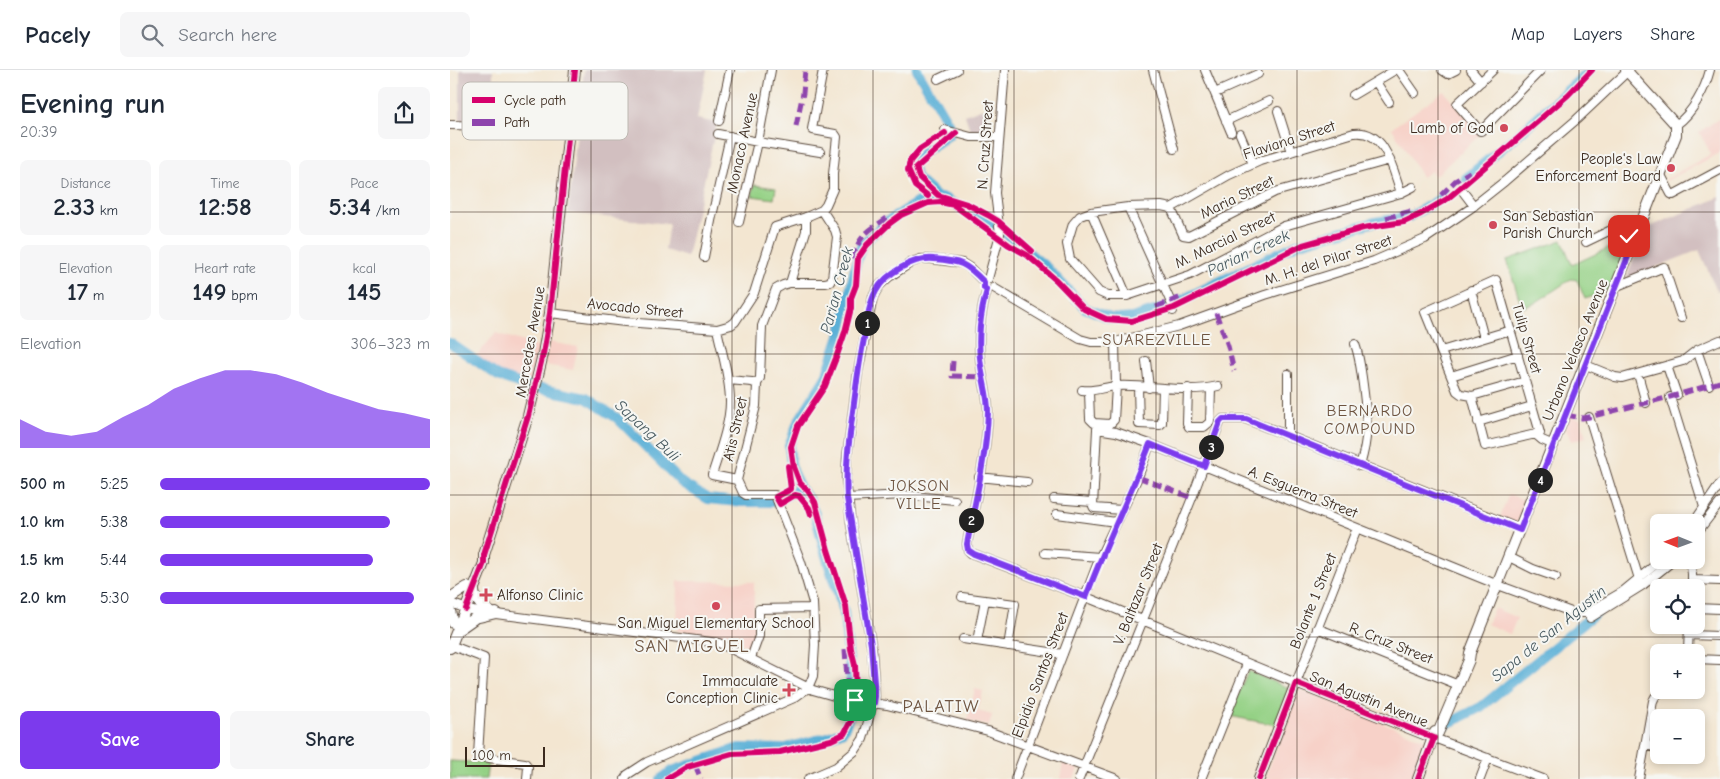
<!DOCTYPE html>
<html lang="en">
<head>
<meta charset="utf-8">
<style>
	:root { --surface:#fff; --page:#f6f6f7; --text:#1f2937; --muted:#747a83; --line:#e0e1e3; --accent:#7c3aed }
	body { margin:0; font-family:"Comic Neue",sans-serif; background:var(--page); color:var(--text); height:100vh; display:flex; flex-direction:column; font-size:19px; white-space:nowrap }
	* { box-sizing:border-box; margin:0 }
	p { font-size:16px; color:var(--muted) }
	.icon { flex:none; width:28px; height:28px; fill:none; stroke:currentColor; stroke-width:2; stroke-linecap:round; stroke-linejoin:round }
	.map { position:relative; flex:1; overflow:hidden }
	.panel { display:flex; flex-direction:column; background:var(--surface); width:450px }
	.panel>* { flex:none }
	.needle { width:32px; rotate:271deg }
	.buttons { position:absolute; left:1200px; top:444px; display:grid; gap:10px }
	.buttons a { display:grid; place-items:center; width:55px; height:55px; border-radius:8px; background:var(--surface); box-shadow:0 2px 8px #0003; font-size:25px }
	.scale { position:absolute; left:15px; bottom:12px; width:80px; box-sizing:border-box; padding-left:5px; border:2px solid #3b2a1e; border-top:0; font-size:14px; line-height:18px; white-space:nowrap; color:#3b2a1e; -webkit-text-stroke:4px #f6f6f2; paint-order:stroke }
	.pin { position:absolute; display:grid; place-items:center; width:42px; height:42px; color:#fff; margin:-21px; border-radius:10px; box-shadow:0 2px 8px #0006 }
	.km { position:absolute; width:25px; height:25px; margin:-12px; border-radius:50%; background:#222; color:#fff; font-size:14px; line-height:25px; text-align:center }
	.round { display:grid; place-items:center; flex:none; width:52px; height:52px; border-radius:8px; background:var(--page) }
	.headline { display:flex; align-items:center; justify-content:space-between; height:85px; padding:0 20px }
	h1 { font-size:28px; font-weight:700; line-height:38px }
	.stats { display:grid; grid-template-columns:repeat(3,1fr); gap:8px; height:85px; padding:5px 20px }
	.stats div { display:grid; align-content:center; border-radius:8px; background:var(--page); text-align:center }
	.stats b { font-size:25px; font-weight:700 }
	.stats small { font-size:14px; font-weight:400 }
	.stats p { font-size:14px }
	.chart { height:140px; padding:10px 20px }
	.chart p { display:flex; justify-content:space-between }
	.chart svg { width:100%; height:90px; margin-top:5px; fill:var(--accent); opacity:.7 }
	.button { display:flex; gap:10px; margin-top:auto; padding:10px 20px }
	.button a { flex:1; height:58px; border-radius:8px; background:var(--accent); color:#fff; font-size:20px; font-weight:700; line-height:58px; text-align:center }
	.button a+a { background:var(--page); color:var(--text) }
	ul { padding:0 20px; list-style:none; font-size:16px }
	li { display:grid; grid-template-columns:80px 60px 1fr; align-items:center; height:38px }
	li i { height:12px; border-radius:6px; background:var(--accent) }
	header { display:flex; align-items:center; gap:30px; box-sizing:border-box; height:70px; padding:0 25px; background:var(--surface); border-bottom:1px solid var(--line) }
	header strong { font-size:24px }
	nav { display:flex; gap:28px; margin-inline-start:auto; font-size:18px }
	.search { width:350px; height:45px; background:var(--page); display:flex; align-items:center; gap:12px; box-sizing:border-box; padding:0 18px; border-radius:8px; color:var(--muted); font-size:19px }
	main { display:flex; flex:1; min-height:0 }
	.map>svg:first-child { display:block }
</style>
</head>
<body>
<header>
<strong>Pacely</strong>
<div class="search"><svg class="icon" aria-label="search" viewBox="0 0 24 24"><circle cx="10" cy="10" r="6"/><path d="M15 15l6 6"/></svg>Search here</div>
<nav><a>Map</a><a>Layers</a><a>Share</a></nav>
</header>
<main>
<section class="panel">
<div class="headline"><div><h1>Evening run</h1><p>20:39</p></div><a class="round"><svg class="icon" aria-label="share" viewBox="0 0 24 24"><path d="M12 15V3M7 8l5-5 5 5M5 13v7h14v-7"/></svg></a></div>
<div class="stats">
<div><p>Distance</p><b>2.33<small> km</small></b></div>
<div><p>Time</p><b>12:58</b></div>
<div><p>Pace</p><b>5:34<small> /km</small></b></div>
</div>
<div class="stats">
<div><p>Elevation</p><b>17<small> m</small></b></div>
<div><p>Heart rate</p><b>149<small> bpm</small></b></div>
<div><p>kcal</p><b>145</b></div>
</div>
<div class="chart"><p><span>Elevation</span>306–323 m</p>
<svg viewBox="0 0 160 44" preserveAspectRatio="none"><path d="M0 44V30L10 36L20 38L30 36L40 29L50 23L60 15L70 10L80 6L90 6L100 8L110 12L120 17L130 21L140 25L150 27L160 30V44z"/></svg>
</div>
<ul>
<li><b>500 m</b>5:25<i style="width:100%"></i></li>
<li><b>1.0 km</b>5:38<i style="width:85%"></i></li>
<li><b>1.5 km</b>5:44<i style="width:79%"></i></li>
<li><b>2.0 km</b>5:30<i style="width:94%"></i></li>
</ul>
<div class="button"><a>Save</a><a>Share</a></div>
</section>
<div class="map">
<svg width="1270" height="709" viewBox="0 0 1270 709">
	<rect width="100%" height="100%" fill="#f6f6f2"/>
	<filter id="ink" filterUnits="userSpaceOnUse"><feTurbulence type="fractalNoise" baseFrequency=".02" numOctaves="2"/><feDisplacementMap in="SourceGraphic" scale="10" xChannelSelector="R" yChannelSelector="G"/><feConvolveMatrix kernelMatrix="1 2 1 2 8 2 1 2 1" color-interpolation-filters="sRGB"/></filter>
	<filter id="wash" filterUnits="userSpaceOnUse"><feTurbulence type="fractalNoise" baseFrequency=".0096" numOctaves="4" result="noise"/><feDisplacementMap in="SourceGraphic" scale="20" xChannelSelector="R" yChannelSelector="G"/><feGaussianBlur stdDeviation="1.12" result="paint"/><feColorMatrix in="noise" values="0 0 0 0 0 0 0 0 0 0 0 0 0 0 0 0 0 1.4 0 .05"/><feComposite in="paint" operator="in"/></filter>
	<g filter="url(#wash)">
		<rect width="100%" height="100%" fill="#f3e6d1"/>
		<!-- built -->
		<path fill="#f7d1c8" d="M994,21L1031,64L985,106L981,101L972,107L942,58Z
			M1270,48V83L1216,111V109L1261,84L1249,62Z
			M46,263L90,277L83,312L45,301L27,285Z
			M99,272L128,277L123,300L95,295Z
			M1120,346L1131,349L1136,367L1122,371L1115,358Z
			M1059,424L1076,431L1067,454L1050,447Z
			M228,511L304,512V578L268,567L227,561Z
			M1044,538L1067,548L1060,564L1037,554Z
			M525,619L533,621L528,641L542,645L539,656L517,651Z
			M849,619L978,671L963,709H815Z
			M613,693L628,699L624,709H610Z"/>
		<!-- industrial -->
		<path fill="#d2bfc0" d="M10,0H43V51L10,50Z
			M134,0H257L247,49L267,53L237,187L215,180L219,154L118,143Z
			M533,38L540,65L521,63L515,45Z
			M1270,127V220L1267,221L1249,180L1176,209L1195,159Z"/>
		<!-- green -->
		<path fill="#94d185" stroke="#687e52" d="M304,115L326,118L324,129L302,126Z
			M489,130C511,134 527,148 545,160V164L500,136L483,134L482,131Z
			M1180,168L1160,219L1135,229L1127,210L1121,209L1085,233L1072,238L1057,190L1112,170L1122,195Z
			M798,601L841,619L826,655L779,646Z
			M0,691L38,693L36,709H0Z"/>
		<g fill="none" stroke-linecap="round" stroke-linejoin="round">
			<!-- river -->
			<path stroke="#5cb0d7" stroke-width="10" d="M467,0L501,58L499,65L472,83L462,97L467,109L489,129
				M1016,108L1063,69L1140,0
				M0,273L48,306L77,316L136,328L167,348L232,413L258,429L289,432H325L350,418
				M995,655L1031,637L1148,541
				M211,709L222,701L289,678L332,679L378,667L393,661L401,643L402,622L394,542L376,486L365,444L359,430L350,418L342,401L339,376L348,352L376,307L391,262L406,193L412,174L437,152L468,132L494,128L550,159L596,197L635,238L660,248L671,249L682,248L717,237L847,174L925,152L959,147L985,132L995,125"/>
		</g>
	</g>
	<g filter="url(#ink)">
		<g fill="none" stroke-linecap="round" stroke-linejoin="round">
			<defs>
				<path id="minor" d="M703,0L724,79
					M755,0L781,62
					M949,0L965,23
					M992,0L998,4L1006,0
					M1021,0L1031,12
					M1043,0L1007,34L1030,61H1031L1091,0
					M488,9L507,0
					M926,12L939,32
					M765,23L808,4
					M903,25L945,0
					M828,41L841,82
					M269,51L280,0
					M776,51L819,31
					M0,55L119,58
					M1226,55C1243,43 1255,19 1260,0
					M495,60L521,67H549
					M268,64L308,72L370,82
					M790,64L803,94
					M1211,105L1221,124L1223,125L1270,100
					M1011,119L1024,136
					M951,123C943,100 936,59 904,63L810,91L779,105L721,138L711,136L678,137L641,142L630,146L623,154L617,174L620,189L649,222L658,226H677L740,205L834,156L951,123L963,117
					M678,137L723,237V241
					M721,138L733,165L739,166L825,122L940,90
					M641,142L677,226
					M289,152L308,72L321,0
					M1136,172L1163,159L1185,169
					M254,187L261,151L280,66
					M538,209L550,164L545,123L555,0
					M340,213L356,161V147
					M1167,216L1214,197L1231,248
					M544,218L630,269L641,272H665L729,256L815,225L924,191L975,169L1021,138L1055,111L1126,50L1179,0
					M537,220C530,243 527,272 531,296C533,311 538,326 538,341C537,385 525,431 517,474L518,480L521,483L636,527L846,613L907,458
					M1021,220L1034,268
					M100,243L175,252L267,259L281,255L285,252L304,223L325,157L356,147L372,140L376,135L383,119V104L387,67L385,64L363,60L362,59L373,0
					M267,259C272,283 280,308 280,332C280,354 269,383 262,405L287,410
					M905,274C910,288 911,301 913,315C917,349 920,362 910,396
					M1247,280L1259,315
					M991,281L1061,260
					M696,291L699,318
					M1136,295L1165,307L1172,308L1233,291L1247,280L1270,270
					M1217,296L1227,325
					M838,304V365
					M1188,304L1196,333
					M1001,306L1068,285
					M278,310L302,312L307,314
					M1075,311L1022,326L1011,324L1007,321L975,242L1046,210L1090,363
					M688,317L689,354L710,355L712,353L713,318
					M738,318L737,353L739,357H754L760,352L761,318
					M632,320C644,322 654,317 666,316C699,314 736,324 768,316
					M639,322L640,349L644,353L660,354L664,350L666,316L665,272
					M1022,326L1035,376L1090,363
					M1220,327L1254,437
					M1139,347L1189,509
					M1028,352L1082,336
					M1085,364L1092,370L1104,375
					M529,407L577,412
					M287,410L306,336L307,314L310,308L312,256L326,219L333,215L340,213H375L380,212L382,208L387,167L385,160L372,140
					M397,428L454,425L505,430
					M604,429L642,432
					M672,440L644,438L643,436L647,359L666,362L700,374L1048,515L1124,543H1136L1172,522L1211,490
					M607,444L666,452
					M1244,452L1270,414
					M1246,464L1270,433
					M595,483L650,487
					M1059,487L1083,499L1106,507
					M1240,490L1242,504V518
					M1242,510L1270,511
					M512,527L565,534L558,576
					M0,533L23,541L269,573L363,620L398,630L437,635L538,661L667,709
					M1246,538L1270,539
					M1140,548L1193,515L1224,490
					M867,558L1006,614
					M1239,565L1269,566
					M513,569L613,584
					M527,571L535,530
					M0,575L34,588L28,685L32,687L75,693L78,697L77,709
					M1238,582L1239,555
					M301,588L309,566V539L363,538
					M1246,589L1270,590
					M984,668L1093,709
					M1195,675L1209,678
					M175,709L177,705L197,692L344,628L358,618L363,606L365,575L363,533L351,492L325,425H296L293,423L287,410
					M358,709L386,697L405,681L413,669L425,627L422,580L401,454L396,409L397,387L408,302L423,227L429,216L439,207L462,192L471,189H481L512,193L520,198L534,212
					M565,709L650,487L688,407L700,374
					M629,709L742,428L770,352L773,349H796L1070,459
					M751,709L797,594
					M1030,709L1038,688
					M1189,709L1203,631L1205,627L1212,620"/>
				<path id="major" d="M24,520C24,531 33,537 42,543
					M0,528L17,517
					M0,541L3,553
					M8,560L25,548L46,543
					M0,578L34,493V485L78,346L93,284L100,243L125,0
					M984,668L988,663L1019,590L1020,583L1226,65V55L1176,0
					M809,709L846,613L984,668
					M968,709L985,662"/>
			</defs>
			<!-- minor casing -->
			<use href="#minor" stroke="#574639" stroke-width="10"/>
			<!-- major casing -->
			<use href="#major" stroke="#574639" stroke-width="12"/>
			<!-- minor -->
			<use href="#minor" stroke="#fff" stroke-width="8"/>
			<!-- major -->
			<use href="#major" stroke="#fff" stroke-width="10"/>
			<!-- quiet -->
			<path stroke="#8e44ad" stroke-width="5" stroke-dasharray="10 5" stroke-linecap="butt" d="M346,56L353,23L355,0
				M991,125L1005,111L1020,102
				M936,148L965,140
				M403,189C408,166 418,161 437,148
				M706,237L734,226
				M766,243L778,276L784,301
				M503,291L502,306L533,307
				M1116,345L1132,348L1139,347L1220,327L1270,312
				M688,407L742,428
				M395,579L398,623L396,646
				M245,695L251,709"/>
			<defs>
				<path id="cycleway" d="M506,63L466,98L469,107L488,125L517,134L538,145L548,151L582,181
					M478,126L465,116L458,100L460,91L470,79L495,63
					M338,396L341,419L326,427L330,434L345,425L349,426L359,438L361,444
					M16,539L34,493V485L78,346L93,284L100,243L125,0
					M217,709L237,697L282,684L330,682L381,670L394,664L401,651L406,624L405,595L401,579L396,536L378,480L365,432L358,421L350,413L344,397L341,377L348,356L375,316L386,288L395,262L401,238V228L406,215L408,188L417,175L440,153L451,145L478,133L490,132L504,135L559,175L577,185L606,210L634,239L656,249L682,251L724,238L853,175L913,158L954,152L971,144L997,129L1057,78L1118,25L1142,0
					M809,709L846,613L984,668L968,709"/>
			</defs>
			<!-- cycleway casing -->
			<use href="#cycleway" stroke="#f6f6f2" stroke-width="9"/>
			<!-- cycleway -->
			<use href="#cycleway" stroke="#d6006c" stroke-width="6"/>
		</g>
	</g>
	<g fill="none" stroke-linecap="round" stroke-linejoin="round" filter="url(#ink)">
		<defs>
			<path id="route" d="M405,630L424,633L425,626L421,575L397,428C395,399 399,370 403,341C406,317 409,293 414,269C416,253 419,234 426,221C436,203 464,187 484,189C510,191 516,193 534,212V218L537,220C530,243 527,272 531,296C533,311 538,326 538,341C537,383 525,432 517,474L518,480L524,484L636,527C655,475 680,426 700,374L754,396L770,352L773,349H796L1070,460L1185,169L1179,166"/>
		</defs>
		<!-- route casing -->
		<use href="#route" stroke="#fff" stroke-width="10"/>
		<!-- route -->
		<use href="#route" stroke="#7c3aed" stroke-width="6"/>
	</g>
	<!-- grid -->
	<path fill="none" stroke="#3b2a1e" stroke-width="1" stroke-opacity="0.55" d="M141,0V709M282,0V709M423,0V709M564,0V709M706,0V709M847,0V709M988,0V709M1129,0V709M0,142H1270M0,284H1270M0,425H1270M0,567H1270"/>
	<!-- markers -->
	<g fill="#d1495b" stroke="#f6f6f2" stroke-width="2">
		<circle cx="1054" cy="58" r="5"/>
		<circle cx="1221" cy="98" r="5"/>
		<circle cx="1043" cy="155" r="5"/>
		<path d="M33.5 517.5h5v5h5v5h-5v5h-5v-5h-5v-5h5z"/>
		<circle cx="266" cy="536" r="5"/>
		<path d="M336.5 612.5h5v5h5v5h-5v5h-5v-5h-5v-5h5z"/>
	</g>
	<g text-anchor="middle" stroke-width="4" stroke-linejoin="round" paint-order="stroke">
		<!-- poi labels -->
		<g font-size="15" fill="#3b2a1e" stroke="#f6f6f2" text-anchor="end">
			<text x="1044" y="63">Lamb of God</text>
			<text x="1211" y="94">People's Law<tspan x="1211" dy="17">Enforcement Board</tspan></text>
			<text x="1053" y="151" text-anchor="start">San Sebastian<tspan x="1053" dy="17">Parish Church</tspan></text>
			<text x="47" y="530" text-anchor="start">Alfonso Clinic</text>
			<text x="266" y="558" text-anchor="middle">San Miguel Elementary School</text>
			<text x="328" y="616">Immaculate<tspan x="328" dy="17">Conception Clinic</tspan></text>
		</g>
		<!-- street labels -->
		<g font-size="15" fill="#3b2a1e" stroke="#f6f6f2">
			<text transform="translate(839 70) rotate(-18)" y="5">Flaviana Street</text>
			<text transform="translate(292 73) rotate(-78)" y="5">Monaco Avenue</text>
			<text transform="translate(535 75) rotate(-86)" y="5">N. Cruz Street</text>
			<text transform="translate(787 127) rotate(-26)" y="5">Maria Street</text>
			<text transform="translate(775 170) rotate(-26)" y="5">M. Marcial Street</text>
			<text transform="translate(878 190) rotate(-18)" y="5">M. H. del Pilar Street</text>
			<text transform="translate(185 238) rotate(6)" y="5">Avocado Street</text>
			<text transform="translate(1077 268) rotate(74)" y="5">Tulip Street</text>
			<text transform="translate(80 272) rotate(-80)" y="5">Mercedes Avenue</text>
			<text transform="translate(1125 280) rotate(-68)" y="5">Urbano Velasco Avenue</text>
			<text transform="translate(285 359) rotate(-77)" y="5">Atis Street</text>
			<text transform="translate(853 422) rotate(22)" y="5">A. Esguerra Street</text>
			<text transform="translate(688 524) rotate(-68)" y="5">V. Baltazar Street</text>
			<text transform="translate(863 531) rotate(-68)" y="5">Bolante 1 Street</text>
			<text transform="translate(941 573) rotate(22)" y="5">R. Cruz Street</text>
			<text transform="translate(590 605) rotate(-69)" y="5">Elpidio Santos Street</text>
			<text transform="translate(919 629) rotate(22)" y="5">San Agustin Avenue</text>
		</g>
		<!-- water labels -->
		<g font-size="16" font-style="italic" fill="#47595f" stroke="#f6f6f2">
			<text transform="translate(798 182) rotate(-25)" y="6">Parian Creek</text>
			<text transform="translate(386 220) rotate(-75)" y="6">Parian Creek</text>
			<text transform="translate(198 360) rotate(43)" y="6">Sapang Buli</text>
			<text transform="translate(1098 563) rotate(-39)" y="6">Sapa de San Agustin</text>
		</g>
		<!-- neighbourhood labels -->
		<g font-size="16" letter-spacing="1" fill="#6e5440" stroke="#f6f6f2">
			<text x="707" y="275">SUAREZVILLE</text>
			<text x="920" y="346">BERNARDO<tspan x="920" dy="18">COMPOUND</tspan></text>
			<text x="469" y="421">JOKSON<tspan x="469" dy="18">VILLE</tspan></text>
		</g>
		<!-- quarter labels -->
		<g font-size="18" letter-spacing="1" fill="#6e5440" stroke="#f6f6f2">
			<text x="242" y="582">SAN MIGUEL</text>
			<text x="491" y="642">PALATIW</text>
		</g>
	</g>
	<!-- legend -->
	<rect x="12" y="12" width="166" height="58" rx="8" fill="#f6f6f2" stroke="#beb9b2" stroke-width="1"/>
	<rect x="22" y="27" width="23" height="6" fill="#d6006c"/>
	<rect x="22" y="49" width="23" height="7" fill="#8e44ad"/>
	<g font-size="14" fill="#3b2a1e">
		<text x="54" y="35">Cycle path</text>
		<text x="54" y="57">Path</text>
	</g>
</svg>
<div class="buttons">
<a><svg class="needle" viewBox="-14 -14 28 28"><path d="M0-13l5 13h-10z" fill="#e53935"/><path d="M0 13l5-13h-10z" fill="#747a83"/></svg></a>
<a><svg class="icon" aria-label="locate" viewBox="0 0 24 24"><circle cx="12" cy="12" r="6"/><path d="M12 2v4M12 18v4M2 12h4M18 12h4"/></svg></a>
<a>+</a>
<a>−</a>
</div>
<div class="scale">100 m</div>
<div class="pin" style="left:405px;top:630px;background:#1e9e55"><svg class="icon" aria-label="arrive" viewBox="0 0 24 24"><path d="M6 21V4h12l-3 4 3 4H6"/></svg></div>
<div class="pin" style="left:1179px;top:166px;background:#d93025"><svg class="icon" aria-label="check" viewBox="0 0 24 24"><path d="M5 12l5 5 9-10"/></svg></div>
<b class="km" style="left:417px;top:253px">1</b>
<b class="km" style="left:521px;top:450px">2</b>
<b class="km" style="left:761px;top:377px">3</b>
<b class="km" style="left:1090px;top:410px">4</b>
</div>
</main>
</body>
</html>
